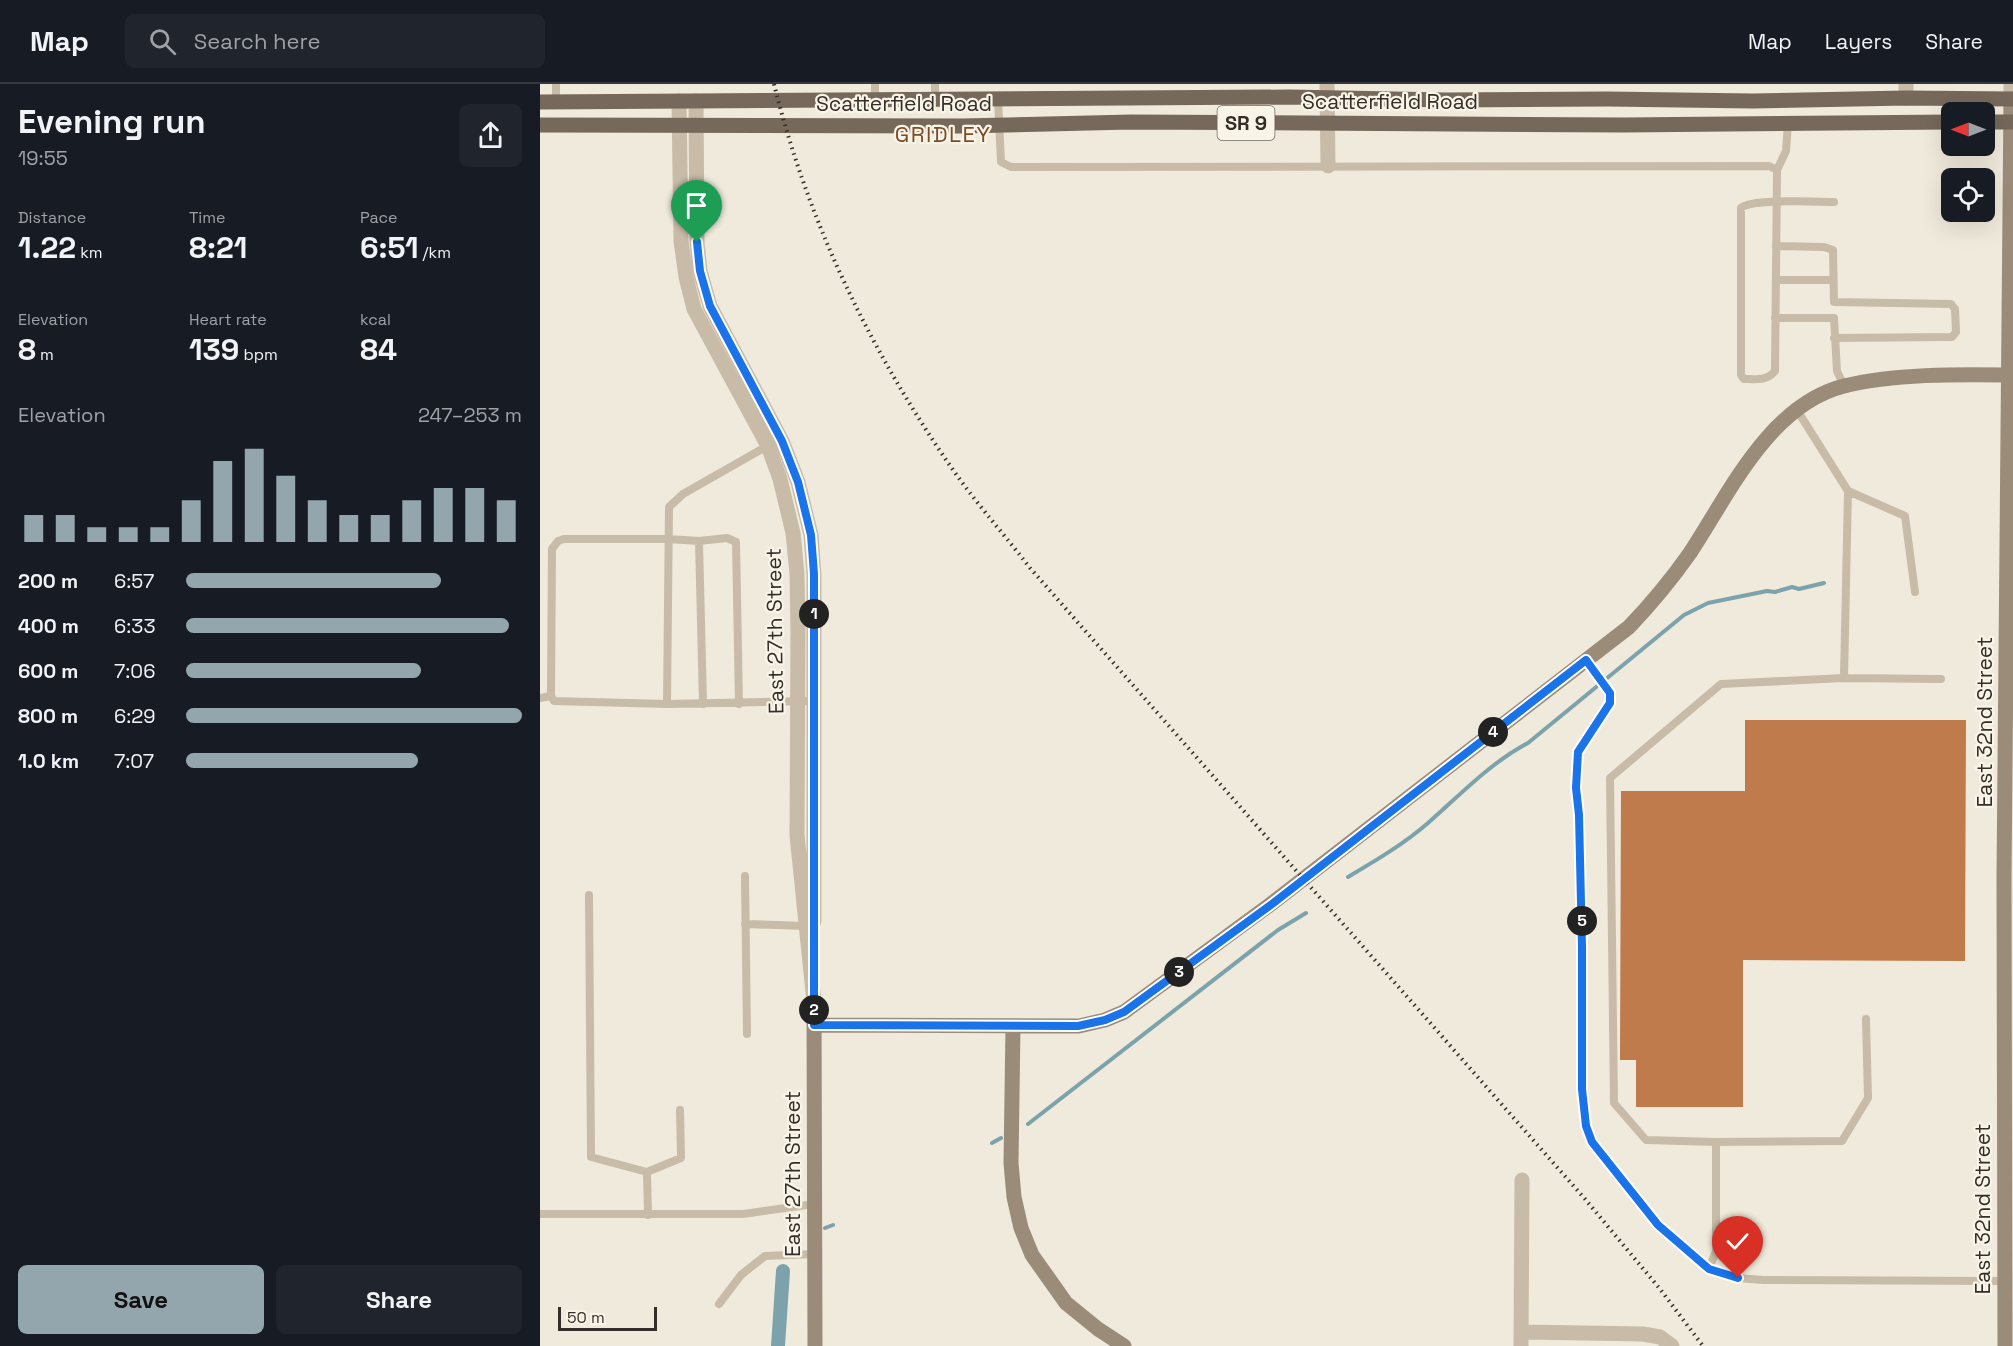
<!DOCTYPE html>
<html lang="en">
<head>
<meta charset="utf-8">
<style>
	:root { --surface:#171b24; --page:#20242c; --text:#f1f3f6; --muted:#9ea1a6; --line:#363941; --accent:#93a6ad }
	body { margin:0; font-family:"Space Grotesk",sans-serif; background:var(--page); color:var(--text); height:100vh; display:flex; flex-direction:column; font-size:22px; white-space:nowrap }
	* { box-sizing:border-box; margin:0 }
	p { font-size:20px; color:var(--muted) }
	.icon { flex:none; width:33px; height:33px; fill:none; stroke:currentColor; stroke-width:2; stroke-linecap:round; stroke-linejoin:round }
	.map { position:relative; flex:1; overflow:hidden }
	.sheet { display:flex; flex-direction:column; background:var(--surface); width:540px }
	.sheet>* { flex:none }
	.needle { width:39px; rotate:270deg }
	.controls { position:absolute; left:1401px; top:18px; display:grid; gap:12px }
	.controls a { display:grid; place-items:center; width:54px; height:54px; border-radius:9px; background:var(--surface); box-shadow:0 6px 24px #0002; font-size:30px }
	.scale { position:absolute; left:18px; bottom:15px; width:99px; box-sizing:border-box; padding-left:6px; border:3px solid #352e28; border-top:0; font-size:16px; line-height:21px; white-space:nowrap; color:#352e28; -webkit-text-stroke:4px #f8f4e8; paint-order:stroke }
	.pin { position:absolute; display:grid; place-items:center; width:51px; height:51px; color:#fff; margin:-62px -26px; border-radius:50% 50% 50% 0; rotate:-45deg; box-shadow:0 0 6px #0007 }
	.pin .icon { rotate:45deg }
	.km { position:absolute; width:30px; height:30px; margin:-15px; border-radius:50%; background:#222; color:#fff; font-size:16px; line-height:30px; text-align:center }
	.round { display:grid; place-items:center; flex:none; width:63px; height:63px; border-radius:9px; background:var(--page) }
	.head { display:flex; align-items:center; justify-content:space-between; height:102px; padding:0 18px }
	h1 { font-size:33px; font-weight:700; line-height:45px }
	.figures { display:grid; grid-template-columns:repeat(3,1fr); gap:9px; height:102px; padding:6px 18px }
	.figures div { display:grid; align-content:center }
	.figures b { font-size:30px; font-weight:700 }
	.figures small { font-size:16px; font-weight:400 }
	.figures p { font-size:16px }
	.chart { height:168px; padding:12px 18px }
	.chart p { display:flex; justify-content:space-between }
	.chart svg { width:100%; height:108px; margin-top:6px; stroke:var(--accent); stroke-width:6 }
	.cta { display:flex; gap:12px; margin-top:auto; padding:12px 18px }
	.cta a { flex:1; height:69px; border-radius:9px; background:var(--accent); color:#111; font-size:24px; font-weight:700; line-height:69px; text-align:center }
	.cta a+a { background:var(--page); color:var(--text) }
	ul { padding:0 18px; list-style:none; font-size:20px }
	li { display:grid; grid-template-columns:96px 72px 1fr; align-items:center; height:45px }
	li i { height:15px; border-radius:8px; background:var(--accent) }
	header { display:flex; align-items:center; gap:36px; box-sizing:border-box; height:84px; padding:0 30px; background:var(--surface); border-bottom:2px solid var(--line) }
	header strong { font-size:28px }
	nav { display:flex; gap:33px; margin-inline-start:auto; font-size:21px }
	.search { width:420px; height:54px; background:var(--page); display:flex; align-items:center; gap:15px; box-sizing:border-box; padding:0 21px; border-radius:9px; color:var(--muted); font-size:22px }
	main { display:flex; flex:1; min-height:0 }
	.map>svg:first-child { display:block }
</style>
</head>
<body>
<header>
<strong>Map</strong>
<div class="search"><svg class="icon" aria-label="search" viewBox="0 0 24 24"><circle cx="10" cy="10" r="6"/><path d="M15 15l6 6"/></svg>Search here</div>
<nav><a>Map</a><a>Layers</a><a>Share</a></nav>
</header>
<main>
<section class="sheet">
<div class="head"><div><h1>Evening run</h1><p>19:55</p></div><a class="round"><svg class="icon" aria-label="share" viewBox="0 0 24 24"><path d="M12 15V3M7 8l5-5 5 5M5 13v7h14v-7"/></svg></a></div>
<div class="figures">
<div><p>Distance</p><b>1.22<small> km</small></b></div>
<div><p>Time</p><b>8:21</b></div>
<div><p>Pace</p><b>6:51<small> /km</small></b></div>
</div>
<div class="figures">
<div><p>Elevation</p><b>8<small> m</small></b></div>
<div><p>Heart rate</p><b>139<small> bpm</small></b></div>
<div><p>kcal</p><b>84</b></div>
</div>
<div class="chart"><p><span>Elevation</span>247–253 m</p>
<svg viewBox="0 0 160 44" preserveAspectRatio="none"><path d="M5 44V33M15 44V33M25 44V38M35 44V38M45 44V38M55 44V27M65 44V11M75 44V6M85 44V17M95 44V27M105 44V33M115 44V33M125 44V27M135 44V22M145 44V22M155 44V27"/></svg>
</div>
<ul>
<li><b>200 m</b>6:57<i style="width:76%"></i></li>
<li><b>400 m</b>6:33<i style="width:96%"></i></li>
<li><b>600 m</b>7:06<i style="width:70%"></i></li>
<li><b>800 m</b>6:29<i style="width:100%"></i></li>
<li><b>1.0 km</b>7:07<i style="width:69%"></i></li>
</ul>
<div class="cta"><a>Save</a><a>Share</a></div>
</section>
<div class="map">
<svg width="1473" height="1262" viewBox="0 0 1473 1262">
	<rect width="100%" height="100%" fill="#f0eadc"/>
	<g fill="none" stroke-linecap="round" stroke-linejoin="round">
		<!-- stream -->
		<path stroke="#7ca2ac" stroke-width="4" d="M808,793C835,777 864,760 888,739C920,711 950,679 988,659L1144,531L1168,519L1227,507L1235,508L1252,503L1259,505L1284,499
			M488,1040L738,846L766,829
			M452,1059L461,1054
			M285,1144L293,1141"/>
		<!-- canal -->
		<path stroke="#7ca2ac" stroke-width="14" d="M238,1262L243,1187"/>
	</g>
	<!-- building -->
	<path fill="#bf7b4b" d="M1205,636H1426L1425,877L1203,876V1023H1096V976H1080L1081,707H1205Z"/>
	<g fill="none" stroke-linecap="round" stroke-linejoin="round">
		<!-- lane -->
		<path stroke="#c8bca8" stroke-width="8" d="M458,15L461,78L471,83L1229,82L1237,86
			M335,16V0
			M395,16V0
			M16,18V0
			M1248,39L1246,67L1237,86L1235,287C1227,297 1217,295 1204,295L1201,291V124C1212,114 1276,118 1294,118
			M1236,162L1284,163L1293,166L1294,218L1411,220L1415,225L1416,248L1412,253L1294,254
			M1236,196H1293
			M1235,234H1294L1297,287L1304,302
			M229,361L143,410L129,423L127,620L273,617
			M1308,407L1365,432L1375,508
			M159,457L163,620
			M1046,576L1070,609L1069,619L1039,668L1036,703L1039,731L1042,863V1005L1046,1042L1052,1058L1118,1141L1169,1185L1198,1194L1223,1196L1464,1197
			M1304,594L1401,595
			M0,614L11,612
			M127,620L14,617L11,612L12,465L18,457L24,455H128L159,457L187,454L196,458L199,620
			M205,792L207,950
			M49,811L51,1073L107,1088
			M205,840L266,842
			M1176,1058L1302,1057L1328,1014L1326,935
			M0,1130H203L274,1120
			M108,1131L107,1088L141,1074L140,1026
			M1169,1185L1176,1167V1058L1106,1056L1074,1019L1070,694L1181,600L1304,594L1308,407L1257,326
			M179,1220L201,1191L225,1172L275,1170"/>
		<!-- street -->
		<path stroke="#c8bca8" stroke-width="15" d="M787,0L788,82
			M1366,0V14
			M1471,15V0
			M139,17L141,157L146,193L154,225L228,362L240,395L253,449L257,490L258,547L257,751L274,918
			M156,17L157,158L160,187L170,222L242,357L258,398L271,451L274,491V837
			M981,1248L1103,1250L1120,1253L1132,1262
			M981,1262L982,1096"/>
		<!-- secondary -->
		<path stroke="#9b8c7a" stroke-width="15" d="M274,918L275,1262
			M274,941L539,942L565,936L584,928L731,820L1089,543C1112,519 1131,496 1150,469C1189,410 1229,321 1304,302C1353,290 1417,290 1468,291
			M473,942L471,1079L474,1113L481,1144L492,1171L526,1219L558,1245L584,1262
			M1465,1262L1464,793L1471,15"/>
		<!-- primary -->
		<path stroke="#76685a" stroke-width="15" d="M0,18L749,13L906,16L1067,15L1213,17L1366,14L1473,15
			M1444,38H1473
			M0,41L422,42L591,38L1084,41L1412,38"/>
		<!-- rail -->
		<path stroke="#352e28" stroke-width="4" stroke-dasharray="1.5 4.5" stroke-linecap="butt" d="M234,0C268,138 330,266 411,383C435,418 464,450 490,484L1045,1115L1120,1205L1163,1262"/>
	</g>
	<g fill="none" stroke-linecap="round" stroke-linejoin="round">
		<defs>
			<path id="route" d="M157,158L160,187L170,222L242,357L258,398L271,451L274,490V941L538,942L565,936L584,928L732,820L1046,576L1070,609V619L1038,668L1036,704L1039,731L1042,863V1005L1046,1042L1052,1058L1118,1141L1169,1185L1198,1194"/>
		</defs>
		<!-- route casing -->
		<use href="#route" stroke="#fff" stroke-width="12"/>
		<!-- route -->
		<use href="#route" stroke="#1a73e8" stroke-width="8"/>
	</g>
	<g text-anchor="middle" stroke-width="4.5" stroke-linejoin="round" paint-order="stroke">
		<!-- shield labels -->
		<rect fill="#f8f4e8" stroke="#706962" stroke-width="1.5" x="677.5" y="22" width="57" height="34" rx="4.5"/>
		<g font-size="20" font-weight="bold" fill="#352e28">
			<text x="706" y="46">SR 9</text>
		</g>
		<!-- street labels -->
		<g font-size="21" fill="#352e28" stroke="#f8f4e8">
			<text x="850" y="25">Scatterfield Road</text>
			<text x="364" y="27">Scatterfield Road</text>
			<text transform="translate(235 547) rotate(-91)" y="7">East 27th Street</text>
			<text transform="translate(1445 638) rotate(-90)" y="7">East 32nd Street</text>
			<text transform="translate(253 1090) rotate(-90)" y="7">East 27th Street</text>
			<text transform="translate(1443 1125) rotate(-90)" y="7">East 32nd Street</text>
		</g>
		<!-- neighbourhood labels -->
		<g font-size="22" letter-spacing="1.5" fill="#7f4b26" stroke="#f8f4e8">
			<text x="403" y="58">GRIDLEY</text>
		</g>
	</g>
</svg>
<div class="controls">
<a><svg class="needle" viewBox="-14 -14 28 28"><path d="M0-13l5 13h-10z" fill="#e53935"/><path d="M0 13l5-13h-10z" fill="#9ea1a6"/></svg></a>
<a><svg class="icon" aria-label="locate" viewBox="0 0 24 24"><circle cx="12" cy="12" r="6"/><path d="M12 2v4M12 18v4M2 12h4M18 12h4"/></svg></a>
</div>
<div class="scale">50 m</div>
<div class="pin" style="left:157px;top:158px;background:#1e9e55"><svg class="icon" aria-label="arrive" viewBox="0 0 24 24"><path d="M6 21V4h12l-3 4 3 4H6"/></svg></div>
<div class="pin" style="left:1198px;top:1194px;background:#d93025"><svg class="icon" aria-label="check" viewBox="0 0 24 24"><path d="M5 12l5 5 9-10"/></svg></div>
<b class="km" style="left:274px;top:530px">1</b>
<b class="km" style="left:274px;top:926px">2</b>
<b class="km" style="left:639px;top:888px">3</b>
<b class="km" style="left:953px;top:648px">4</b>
<b class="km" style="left:1042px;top:837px">5</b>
</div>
</main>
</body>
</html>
